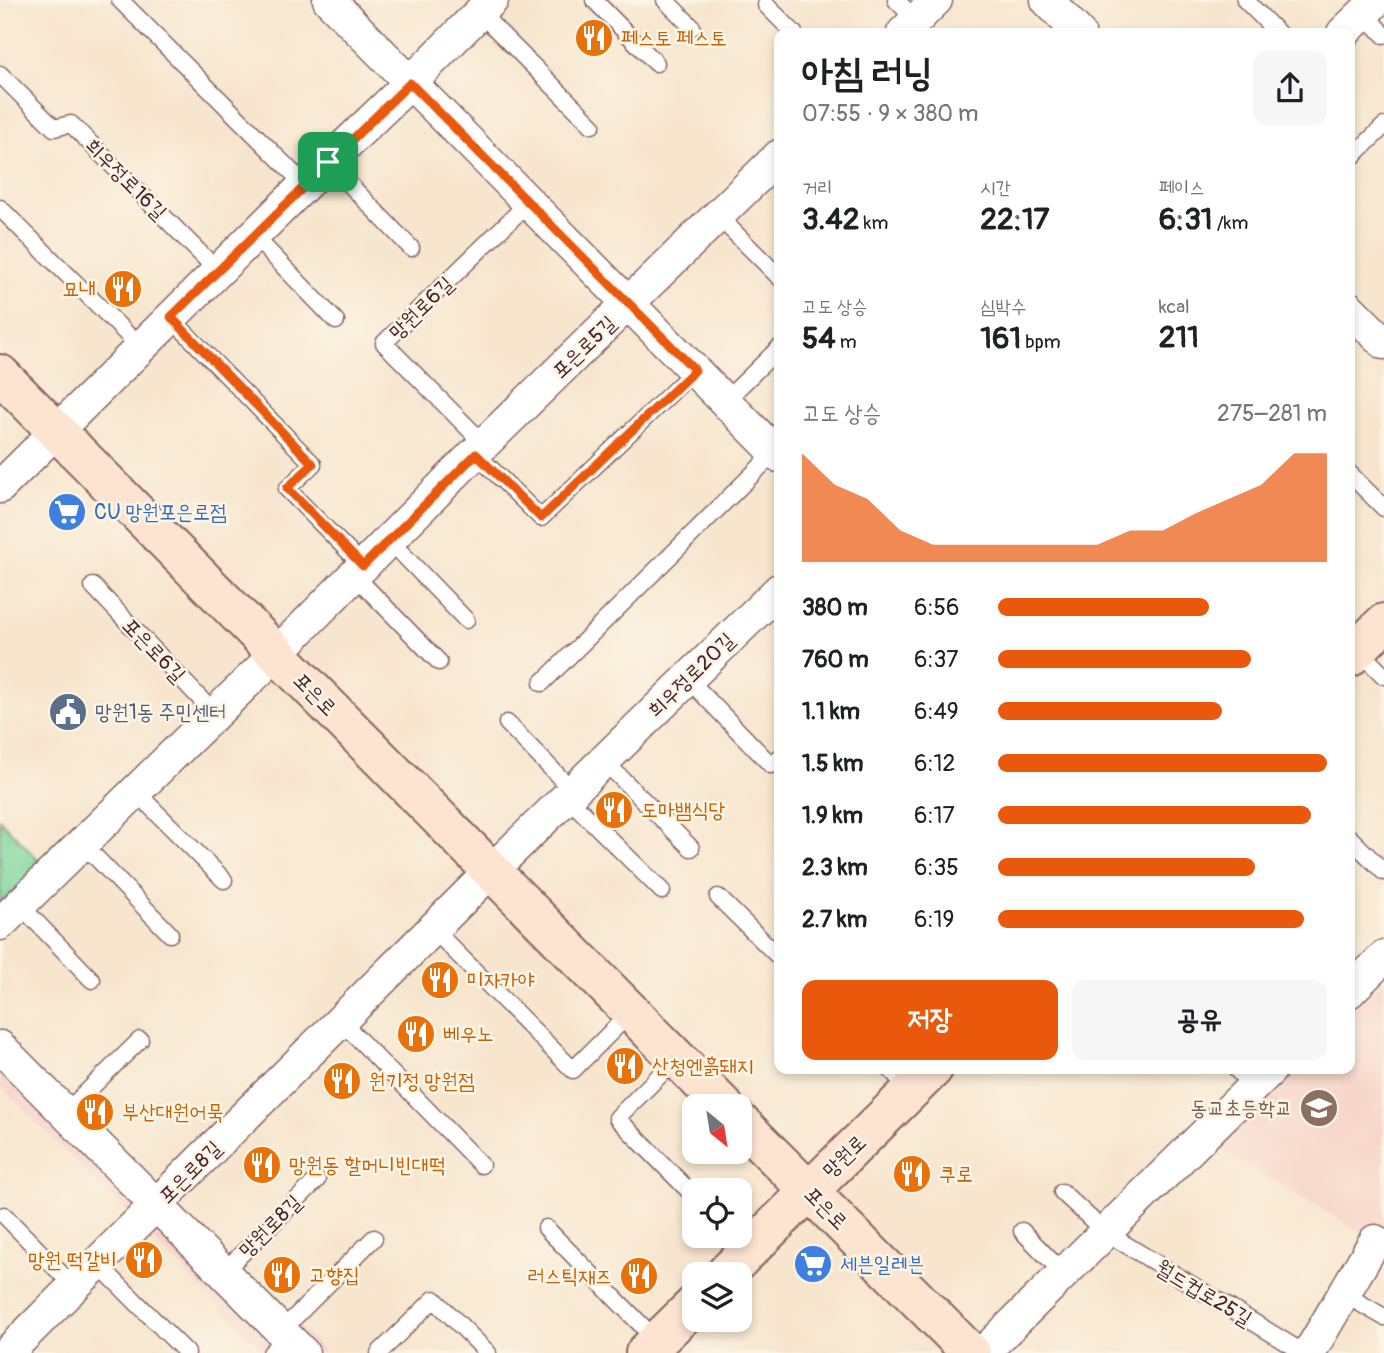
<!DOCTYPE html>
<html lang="ko">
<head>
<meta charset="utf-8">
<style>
	:root { --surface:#fff; --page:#f6f6f6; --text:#202124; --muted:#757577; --accent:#ea580c }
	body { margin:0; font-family:Pangolin,"Poor Story",sans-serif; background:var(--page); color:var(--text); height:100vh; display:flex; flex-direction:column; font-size:26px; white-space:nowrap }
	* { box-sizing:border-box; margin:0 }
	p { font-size:23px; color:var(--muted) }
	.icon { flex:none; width:38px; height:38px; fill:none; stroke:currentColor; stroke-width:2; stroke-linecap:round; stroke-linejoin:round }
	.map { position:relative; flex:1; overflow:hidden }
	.panel { position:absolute; left:774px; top:28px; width:581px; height:1046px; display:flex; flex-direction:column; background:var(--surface); border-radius:14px; box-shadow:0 4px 10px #0003 }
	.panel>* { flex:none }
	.needle { width:46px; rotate:150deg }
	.fabs { position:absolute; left:682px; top:1094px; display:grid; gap:14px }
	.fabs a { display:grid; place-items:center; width:70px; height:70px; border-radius:14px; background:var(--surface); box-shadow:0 4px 10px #0003; font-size:35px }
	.pin { position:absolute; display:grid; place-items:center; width:60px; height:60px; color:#fff; margin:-30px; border-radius:14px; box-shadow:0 4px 10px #0006 }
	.round { display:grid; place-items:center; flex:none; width:74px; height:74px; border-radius:14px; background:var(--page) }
	.head { display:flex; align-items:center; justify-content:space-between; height:119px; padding:0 28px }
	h1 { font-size:38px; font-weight:700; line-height:52px }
	.figures { display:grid; grid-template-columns:repeat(3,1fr); gap:10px; height:119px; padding:7px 28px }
	.figures div { display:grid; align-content:center }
	.figures b { font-size:30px; font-weight:700 }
	.figures small { font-size:19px; font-weight:400 }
	.figures p { font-size:19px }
	.chart { height:196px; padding:14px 28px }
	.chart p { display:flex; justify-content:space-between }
	.chart svg { width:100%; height:126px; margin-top:7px; fill:var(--accent); opacity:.7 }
	.primary-button { display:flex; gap:14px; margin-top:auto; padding:14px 28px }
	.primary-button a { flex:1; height:80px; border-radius:14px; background:var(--accent); color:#fff; font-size:28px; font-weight:700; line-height:80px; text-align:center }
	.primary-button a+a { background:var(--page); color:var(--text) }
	ul { padding:0 28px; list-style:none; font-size:23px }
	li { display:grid; grid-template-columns:112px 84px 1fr; align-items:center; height:52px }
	li i { height:18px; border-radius:9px; background:var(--accent) }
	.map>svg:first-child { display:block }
</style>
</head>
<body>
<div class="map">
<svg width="1384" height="1353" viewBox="0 0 1384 1353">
	<rect width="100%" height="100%" fill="#fcf5e5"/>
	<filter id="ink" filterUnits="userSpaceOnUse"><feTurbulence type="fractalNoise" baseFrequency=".0143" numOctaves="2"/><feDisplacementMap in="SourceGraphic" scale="14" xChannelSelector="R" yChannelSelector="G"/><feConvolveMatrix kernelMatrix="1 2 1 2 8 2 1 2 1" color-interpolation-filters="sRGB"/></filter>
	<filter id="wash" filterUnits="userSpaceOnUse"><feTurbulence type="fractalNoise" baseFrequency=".00686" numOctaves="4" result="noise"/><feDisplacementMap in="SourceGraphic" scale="28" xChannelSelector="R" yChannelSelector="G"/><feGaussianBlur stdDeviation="1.57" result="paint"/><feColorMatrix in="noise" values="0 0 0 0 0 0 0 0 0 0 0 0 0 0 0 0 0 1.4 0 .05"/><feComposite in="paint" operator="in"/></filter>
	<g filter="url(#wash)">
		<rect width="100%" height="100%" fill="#f7e5cd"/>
		<!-- built -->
		<path fill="#f6d1c6" d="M1384,979V1246L1215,1146L1293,1069H1349V1013Z
			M0,1035L326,1353H266L0,1086Z"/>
		<!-- green -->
		<path fill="#7cd69c" stroke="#637a64" stroke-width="2" d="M0,820L42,864L0,904Z"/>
	</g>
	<g filter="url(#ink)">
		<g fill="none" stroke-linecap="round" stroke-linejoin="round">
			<defs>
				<path id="lane" d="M120,0L305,185
					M594,0L656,63
					M665,0L692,27
					M896,0L916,20
					M1245,0L1278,33
					M766,5L794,33
					M479,12L592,125
					M1364,13L1384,35
					M0,74L54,128L71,124L218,271
					M1349,160L1384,126
					M328,162L411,248
					M0,208L141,348
					M718,216L779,277
					M254,236L336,321
					M171,318L313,464L287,489L363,566
					M725,401L779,348
					M484,444L384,343L528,203
					M476,454L541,518L695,370
					M1349,473L1384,508
					M389,540L466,620
					M354,575L439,662
					M93,586L215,714
					M1358,650L1384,676
					M688,679L771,765L779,758
					M542,683L775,452
					M507,723L573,791
					M604,761L691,848
					M135,791L224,880
					M567,797L662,891
					M1349,837L1384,872
					M82,843L170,934
					M718,897L779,957
					M20,905L92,980
					M433,929L573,1070L631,1012
					M341,1021L481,1165
					M677,1058L617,1118L695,1197
					M890,1069L911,1091
					M1236,1069L1253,1087
					M65,1113L140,1040
					M1062,1192L1105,1232L1304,1353
					M4,1215L74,1287
					M546,1228L657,1341
					M1022,1231L1063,1273
					M98,1264L187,1353
					M223,1272L317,1180
					M1344,1294L1384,1317
					M281,1331L374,1238
					M271,1353L287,1337
					M379,1353L434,1299L488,1353"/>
				<path id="street" d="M329,0C478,152 629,304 779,456
					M1047,0L1079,33
					M903,33L936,0
					M1343,33L1377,0
					M1349,308L1384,343
					M0,487L328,162L410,83L492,0
					M0,924L276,654L484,444L779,156
					M1349,992L1384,957
					M0,1047L303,1353
					M7,1353L491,871L779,590
					M983,1353L1271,1069
					M1309,1353L1375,1241"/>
				<path id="secondary" d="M0,374L724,1106
					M1349,658L1384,623
					M740,1122L971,1353
					M725,1274L933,1069
					M645,1353L695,1304"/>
			</defs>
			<!-- lane casing -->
			<use href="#lane" stroke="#876464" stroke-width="19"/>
			<!-- street casing -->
			<use href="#street" stroke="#876464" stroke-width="35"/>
			<!-- secondary casing -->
			<use href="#secondary" stroke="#876464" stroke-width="42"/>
			<!-- lane -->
			<use href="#lane" stroke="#fff" stroke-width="16"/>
			<!-- street -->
			<use href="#street" stroke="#fff" stroke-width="32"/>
			<!-- secondary -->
			<use href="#secondary" stroke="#fde4d1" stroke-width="38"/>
		</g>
	</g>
	<g fill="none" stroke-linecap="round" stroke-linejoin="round" filter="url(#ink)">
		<defs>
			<path id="route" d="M410,83L695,370L541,518L476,454L363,566L287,488L313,464L171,317Z"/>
		</defs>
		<!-- route casing -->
		<use href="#route" stroke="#fff" stroke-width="14"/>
		<!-- route -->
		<use href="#route" stroke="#ea580c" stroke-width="9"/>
	</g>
	<!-- icons -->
	<defs>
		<symbol id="restaurant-disc" viewBox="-11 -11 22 22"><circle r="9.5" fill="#e8710a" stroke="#fcf5e5"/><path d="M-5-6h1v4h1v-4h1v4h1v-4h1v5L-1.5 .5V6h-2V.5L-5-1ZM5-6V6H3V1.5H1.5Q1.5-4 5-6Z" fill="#fff"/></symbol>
		<symbol id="supermarket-disc" viewBox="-11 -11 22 22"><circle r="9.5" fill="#3f7fe0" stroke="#fcf5e5"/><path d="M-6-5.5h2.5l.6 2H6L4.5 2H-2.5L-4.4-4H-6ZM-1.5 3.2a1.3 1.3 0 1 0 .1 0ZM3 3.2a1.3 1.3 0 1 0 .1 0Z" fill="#fff"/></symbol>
		<symbol id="civic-disc" viewBox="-11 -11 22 22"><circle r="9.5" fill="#5c6f8a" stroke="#fcf5e5"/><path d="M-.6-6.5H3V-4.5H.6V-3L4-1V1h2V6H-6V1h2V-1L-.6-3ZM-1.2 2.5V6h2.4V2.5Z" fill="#fff"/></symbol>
		<symbol id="school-disc" viewBox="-11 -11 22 22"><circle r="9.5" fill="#8d6e63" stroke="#fcf5e5"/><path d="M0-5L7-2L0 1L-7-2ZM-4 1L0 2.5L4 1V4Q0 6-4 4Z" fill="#fff"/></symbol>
	</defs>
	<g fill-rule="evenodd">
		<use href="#restaurant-disc" x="572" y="16" width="44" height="44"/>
		<use href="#restaurant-disc" x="101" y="267" width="44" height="44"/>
		<use href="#supermarket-disc" x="45" y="490" width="44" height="44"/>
		<use href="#civic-disc" x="46" y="690" width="44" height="44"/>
		<use href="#restaurant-disc" x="592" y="788" width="44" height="44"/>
		<use href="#restaurant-disc" x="418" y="958" width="44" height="44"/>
		<use href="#restaurant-disc" x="394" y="1012" width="44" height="44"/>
		<use href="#restaurant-disc" x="603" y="1044" width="44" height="44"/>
		<use href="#restaurant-disc" x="320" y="1059" width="44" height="44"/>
		<use href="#school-disc" x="1297" y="1086" width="44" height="44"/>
		<use href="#restaurant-disc" x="73" y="1090" width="44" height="44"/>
		<use href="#restaurant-disc" x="240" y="1143" width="44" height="44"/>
		<use href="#restaurant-disc" x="890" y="1152" width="44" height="44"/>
		<use href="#restaurant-disc" x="122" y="1238" width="44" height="44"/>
		<use href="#supermarket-disc" x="791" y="1242" width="44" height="44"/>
		<use href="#restaurant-disc" x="260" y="1253" width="44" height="44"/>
		<use href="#restaurant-disc" x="617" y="1254" width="44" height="44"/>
	</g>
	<g text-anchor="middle" stroke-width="5" stroke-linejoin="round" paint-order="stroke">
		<!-- food labels -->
		<g font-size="21" fill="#c56008" stroke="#fcf5e5" text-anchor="start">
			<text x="621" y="45">페스토 페스토</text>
			<text x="96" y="296" text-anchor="end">묘내</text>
			<text x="641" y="817">도마뱀식당</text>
			<text x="467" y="987">미자카야</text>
			<text x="443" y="1041">베우노</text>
			<text x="652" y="1073">산청엔흙돼지</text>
			<text x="369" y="1088">원기정 망원점</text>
			<text x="122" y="1119">부산대원어묵</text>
			<text x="289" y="1172">망원동 할머니빈대떡</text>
			<text x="939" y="1181">쿠로</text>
			<text x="117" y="1267" text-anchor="end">망원 떡갈비</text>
			<text x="309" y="1282">고향집</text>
			<text x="612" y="1283" text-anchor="end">러스틱재즈</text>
		</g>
		<!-- street labels -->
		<g font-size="21" fill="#4a1f2b" stroke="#fcf5e5">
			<text transform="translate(126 179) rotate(45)" y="7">희우정로16길</text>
			<text transform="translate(421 308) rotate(-44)" y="7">망원로6길</text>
			<text transform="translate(584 347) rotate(-44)" y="7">포은로5길</text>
			<text transform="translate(154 650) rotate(46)" y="7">포은로6길</text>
			<text transform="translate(691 675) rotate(-44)" y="7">희우정로20길</text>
			<text transform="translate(315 694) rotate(45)" y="7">포은로</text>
			<text transform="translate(844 1156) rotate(-44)" y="7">망원로</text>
			<text transform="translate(190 1172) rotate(-45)" y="7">포은로8길</text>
			<text transform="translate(826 1208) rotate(45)" y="7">포은로</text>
			<text transform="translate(270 1226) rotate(-45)" y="7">망원로8길</text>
			<text transform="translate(1204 1293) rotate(31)" y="7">월드컵로25길</text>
		</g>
		<!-- shop labels -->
		<g font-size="21" fill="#366cbe" stroke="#fcf5e5" text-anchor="start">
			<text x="94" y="519">CU 망원포은로점</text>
			<text x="840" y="1271">세븐일레븐</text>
		</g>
		<!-- service labels -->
		<g font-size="21" fill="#4e5e75" stroke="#fcf5e5" text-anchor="start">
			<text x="95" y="719">망원1동 주민센터</text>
		</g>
		<!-- education labels -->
		<g font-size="21" fill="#785e54" stroke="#fcf5e5" text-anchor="end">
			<text x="1292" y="1115">동교초등학교</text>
		</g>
	</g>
</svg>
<div class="fabs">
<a><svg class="needle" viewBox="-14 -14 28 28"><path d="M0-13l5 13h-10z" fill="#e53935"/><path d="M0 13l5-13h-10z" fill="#757577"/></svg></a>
<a><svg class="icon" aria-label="locate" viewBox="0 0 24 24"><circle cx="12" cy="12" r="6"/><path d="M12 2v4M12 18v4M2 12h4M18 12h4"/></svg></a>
<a><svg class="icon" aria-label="layers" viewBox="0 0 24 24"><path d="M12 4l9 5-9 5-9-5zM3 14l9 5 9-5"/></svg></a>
</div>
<div class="pin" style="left:328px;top:162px;background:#1e9e55"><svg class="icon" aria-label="arrive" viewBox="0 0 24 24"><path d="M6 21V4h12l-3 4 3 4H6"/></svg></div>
<section class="panel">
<div class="head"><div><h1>아침 러닝</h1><p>07:55 · 9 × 380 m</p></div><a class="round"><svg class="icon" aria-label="share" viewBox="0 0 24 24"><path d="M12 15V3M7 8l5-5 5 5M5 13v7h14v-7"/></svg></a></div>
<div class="figures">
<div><p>거리</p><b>3.42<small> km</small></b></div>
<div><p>시간</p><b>22:17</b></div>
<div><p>페이스</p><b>6:31<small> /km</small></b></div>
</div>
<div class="figures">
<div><p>고도 상승</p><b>54<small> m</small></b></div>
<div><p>심박수</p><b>161<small> bpm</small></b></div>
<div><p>kcal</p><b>211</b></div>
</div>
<div class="chart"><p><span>고도 상승</span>275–281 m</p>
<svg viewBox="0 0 160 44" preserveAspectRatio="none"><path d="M0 44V6L10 17L20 22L30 33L40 38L50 38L60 38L70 38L80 38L90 38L100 33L110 33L120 27L130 22L140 17L150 6L160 6V44z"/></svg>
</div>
<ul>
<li><b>380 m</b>6:56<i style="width:64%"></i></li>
<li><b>760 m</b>6:37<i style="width:77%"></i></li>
<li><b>1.1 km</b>6:49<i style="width:68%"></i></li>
<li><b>1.5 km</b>6:12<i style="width:100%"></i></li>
<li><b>1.9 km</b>6:17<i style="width:95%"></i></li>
<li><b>2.3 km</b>6:35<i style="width:78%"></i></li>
<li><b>2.7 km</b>6:19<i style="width:93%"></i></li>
</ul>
<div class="primary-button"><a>저장</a><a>공유</a></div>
</section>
</div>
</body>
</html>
